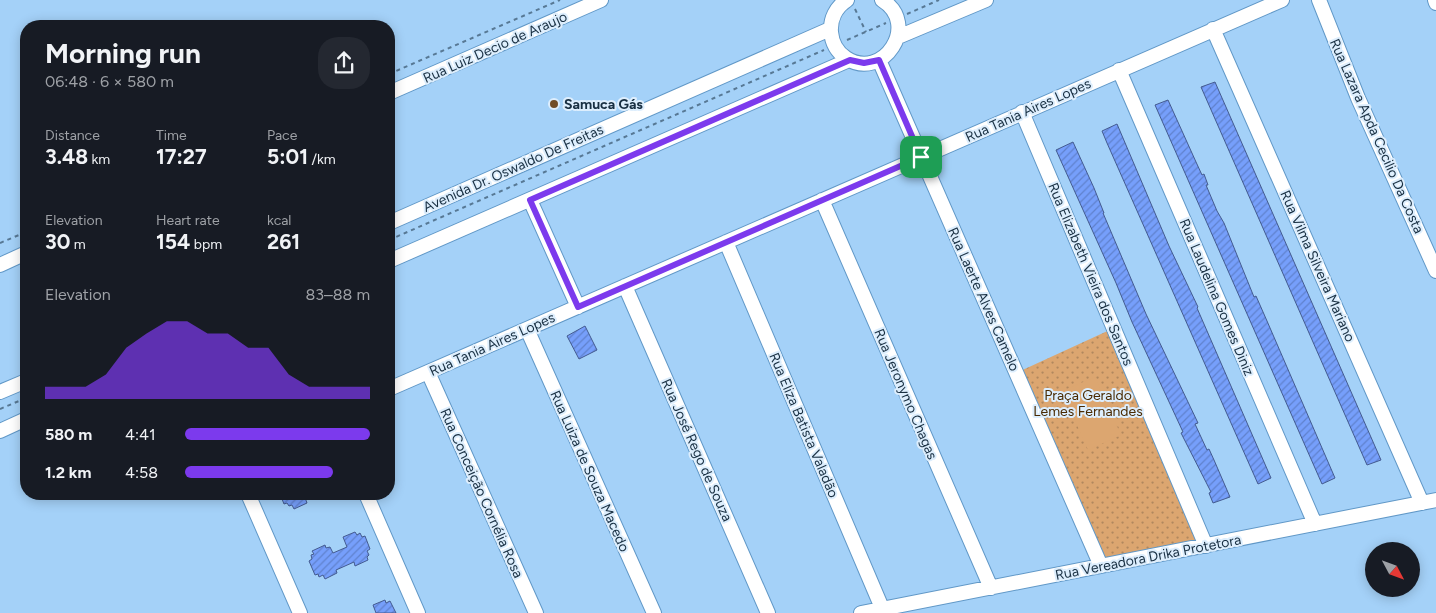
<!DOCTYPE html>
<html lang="en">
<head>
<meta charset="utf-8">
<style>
	:root { --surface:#171b24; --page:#242831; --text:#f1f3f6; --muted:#9ea1a6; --accent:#7c3aed }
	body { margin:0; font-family:Figtree,sans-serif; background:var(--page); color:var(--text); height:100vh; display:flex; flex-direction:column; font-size:19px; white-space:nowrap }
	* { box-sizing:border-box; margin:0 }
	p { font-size:16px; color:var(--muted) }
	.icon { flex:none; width:28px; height:28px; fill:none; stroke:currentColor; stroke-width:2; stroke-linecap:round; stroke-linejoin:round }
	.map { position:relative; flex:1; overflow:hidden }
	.panel { position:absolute; left:20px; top:20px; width:375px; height:480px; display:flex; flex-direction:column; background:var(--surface); border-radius:20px; box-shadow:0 2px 12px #0003 }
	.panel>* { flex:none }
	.needle { width:32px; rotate:131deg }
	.tools { position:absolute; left:1365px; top:542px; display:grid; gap:10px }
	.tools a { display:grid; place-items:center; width:55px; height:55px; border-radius:50%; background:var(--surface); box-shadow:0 2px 12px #0003; font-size:25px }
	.pin { position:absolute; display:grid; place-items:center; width:42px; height:42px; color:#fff; margin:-21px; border-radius:10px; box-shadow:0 2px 8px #0006 }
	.round { display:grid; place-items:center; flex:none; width:52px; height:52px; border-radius:20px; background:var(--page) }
	.headline { display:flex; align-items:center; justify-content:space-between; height:85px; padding:0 25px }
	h1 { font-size:28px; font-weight:700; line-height:38px }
	.metrics { display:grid; grid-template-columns:repeat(3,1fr); gap:8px; height:85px; padding:5px 25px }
	.metrics div { display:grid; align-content:center }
	.metrics b { font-size:21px; font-weight:700 }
	.metrics small { font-size:14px; font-weight:400 }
	.metrics p { font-size:14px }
	.chart { height:140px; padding:10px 25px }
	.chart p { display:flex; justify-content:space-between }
	.chart svg { width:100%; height:90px; margin-top:5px; fill:var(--accent); opacity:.7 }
	ul { padding:0 25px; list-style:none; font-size:16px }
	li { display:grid; grid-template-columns:80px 60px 1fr; align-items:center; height:38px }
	li i { height:12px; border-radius:6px; background:var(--accent) }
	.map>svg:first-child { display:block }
</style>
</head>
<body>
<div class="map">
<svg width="1436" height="613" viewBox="0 0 1436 613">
	<defs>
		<pattern id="park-dots" width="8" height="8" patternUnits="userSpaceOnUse" patternTransform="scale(1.25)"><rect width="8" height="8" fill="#dca670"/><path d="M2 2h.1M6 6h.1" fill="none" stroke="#b1885e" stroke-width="1.8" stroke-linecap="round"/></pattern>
		<pattern id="building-hatch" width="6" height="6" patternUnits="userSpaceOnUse" patternTransform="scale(1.25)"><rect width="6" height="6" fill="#769ffb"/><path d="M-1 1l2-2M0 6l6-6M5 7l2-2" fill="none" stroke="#6082cd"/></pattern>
	</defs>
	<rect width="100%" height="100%" fill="#a4d1f8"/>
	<!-- park -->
	<path fill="url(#park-dots)" d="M1114,328L1206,546L1101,566L1016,373Z"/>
	<!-- garden -->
	<path fill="#dca670" d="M1095,377L1121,435L1088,450L1062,391Z"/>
	<!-- building -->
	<path fill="url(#building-hatch)" stroke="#445b90" d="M1215,82L1381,460L1367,465L1201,87Z
		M1168,100L1196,162L1202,175L1204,174L1208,185H1206L1217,211L1224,223L1254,297L1256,296L1267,321L1335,478L1322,484L1155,105Z
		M1117,124L1169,246L1198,307L1197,308L1271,478L1258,484L1107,143L1102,131Z
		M1073,142L1094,188L1104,213H1103L1146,314L1198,423L1195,424L1207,450L1209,449L1214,460L1230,497L1213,503L1209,493L1211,492L1181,433L1183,432L1132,322L1116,283L1056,150Z
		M585,326L597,350L579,359L567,336Z
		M280,494H307L304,495L307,503L294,509L292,505L289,506L287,503L284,504Z
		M355,532L357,535L360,533L362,537L365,536L370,549L367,551L369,555L367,557L368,560L355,566L354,562L336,570L337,573L325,579L323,575L319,577L318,574L315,575L309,561L312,559L311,555L314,554L312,551L325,545L326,548L330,547L333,553L347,547L343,537Z
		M385,600L386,603L390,601L396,613H376L373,605Z"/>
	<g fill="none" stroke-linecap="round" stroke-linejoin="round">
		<defs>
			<path id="street" d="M847,0C836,7 830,19 831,32C832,43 837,52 846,58C883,82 921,24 882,0
				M1319,0L1358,98L1436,271
				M1435,0L1436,3
				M1213,29L1422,503
				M898,37L986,0
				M879,60L1101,566
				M1119,70L1315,524
				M389,93L601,0
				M1022,112L1206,546
				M530,200L578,307
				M822,200L991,588
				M389,223L830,29
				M726,242L882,608
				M389,261L849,60
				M0,265L26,253
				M625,286L768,613
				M527,329L654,613
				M428,372L536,613
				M389,389L1282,0
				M0,392L26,381
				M0,431L26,419
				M248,494L300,613
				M366,494L418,613
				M861,613L1436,500"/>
		</defs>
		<!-- street casing -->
		<use href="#street" stroke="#6198c7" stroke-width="16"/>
		<!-- path -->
		<path stroke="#577894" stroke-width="2" stroke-dasharray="4 4" stroke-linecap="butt" d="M855,9L866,32
			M907,14L939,0
			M847,40L886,23
			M389,74L560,0
			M389,240L824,50
			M0,243L26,232
			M0,409L26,398"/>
		<!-- street -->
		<use href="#street" stroke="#fff" stroke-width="14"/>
	</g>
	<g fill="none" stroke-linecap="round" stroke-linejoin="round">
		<defs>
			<path id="route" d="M850,60L864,63L879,60L921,157L578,307L530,200Z"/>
		</defs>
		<!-- route casing -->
		<use href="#route" stroke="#fff" stroke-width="10"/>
		<!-- route -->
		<use href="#route" stroke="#7c3aed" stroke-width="6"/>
	</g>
	<!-- markers -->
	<circle fill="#714d27" stroke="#ddeefd" stroke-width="2" cx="554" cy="104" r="5"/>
	<g text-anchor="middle" stroke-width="4" stroke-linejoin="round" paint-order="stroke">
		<!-- street labels -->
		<g font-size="14" fill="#182f42" stroke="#ddeefd">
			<text transform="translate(495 47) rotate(-24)" y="5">Rua Luiz Decio de Araujo</text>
			<text transform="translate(1028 110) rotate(-24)" y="5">Rua Tania Aires Lopes</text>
			<text transform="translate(1377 136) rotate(66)" y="5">Rua Lazara Apda Cecilio Da Costa</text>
			<text transform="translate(513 168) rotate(-24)" y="5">Avenida Dr. Oswaldo De Freitas</text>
			<text transform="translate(1318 266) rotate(66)" y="5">Rua Vilma Silveira Mariano</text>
			<text transform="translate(1091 274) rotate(67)" y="5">Rua Elizabeth Vieira dos Santos</text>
			<text transform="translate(1217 297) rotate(67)" y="5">Rua Laudelina Gomes Diniz</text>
			<text transform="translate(984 299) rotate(66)" y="5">Rua Laerte Alves Camelo</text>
			<text transform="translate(492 344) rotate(-24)" y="5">Rua Tania Aires Lopes</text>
			<text transform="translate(906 394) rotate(67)" y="5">Rua Jeronymo Chagas</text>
			<text transform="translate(804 425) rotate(67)" y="5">Rua Eliza Batista Valadão</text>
			<text transform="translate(697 450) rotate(66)" y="5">Rua José Rego de Souza</text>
			<text transform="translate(590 471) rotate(66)" y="5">Rua Luiza de Souza Macedo</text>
			<text transform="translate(482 493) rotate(66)" y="5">Rua Conceição Cornélia Rosa</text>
			<text transform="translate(1148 557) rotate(-11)" y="5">Rua Vereadora Drika Protetora</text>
		</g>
		<!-- poi labels -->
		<g font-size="14" font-weight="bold" fill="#182f42" stroke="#ddeefd" text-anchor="start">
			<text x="564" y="109">Samuca Gás</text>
		</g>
		<!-- park labels -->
		<g font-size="14" fill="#4a2a02" stroke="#ddeefd">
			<text x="1088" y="400">Praça Geraldo<tspan x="1088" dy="16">Lemes Fernandes</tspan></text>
		</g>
	</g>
</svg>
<div class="tools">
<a><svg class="needle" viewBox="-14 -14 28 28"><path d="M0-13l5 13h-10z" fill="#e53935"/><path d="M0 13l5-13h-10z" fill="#9ea1a6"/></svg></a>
</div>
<div class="pin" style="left:921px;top:157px;background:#1e9e55"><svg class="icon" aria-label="arrive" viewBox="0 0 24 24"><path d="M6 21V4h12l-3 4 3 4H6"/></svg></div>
<section class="panel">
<div class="headline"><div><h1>Morning run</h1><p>06:48 · 6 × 580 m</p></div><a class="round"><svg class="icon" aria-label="share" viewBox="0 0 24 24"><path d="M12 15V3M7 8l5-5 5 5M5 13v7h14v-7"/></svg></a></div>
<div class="metrics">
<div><p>Distance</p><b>3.48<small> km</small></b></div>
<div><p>Time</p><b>17:27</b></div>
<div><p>Pace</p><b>5:01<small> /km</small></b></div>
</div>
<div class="metrics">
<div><p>Elevation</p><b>30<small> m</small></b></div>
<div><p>Heart rate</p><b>154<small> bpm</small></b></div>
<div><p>kcal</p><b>261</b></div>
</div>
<div class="chart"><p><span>Elevation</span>83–88 m</p>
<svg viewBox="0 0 160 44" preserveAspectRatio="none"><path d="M0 44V38L10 38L20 38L30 32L40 19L50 12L60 6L70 6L80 12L90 12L100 19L110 19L120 32L130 38L140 38L150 38L160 38V44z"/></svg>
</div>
<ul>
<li><b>580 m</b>4:41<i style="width:100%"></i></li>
<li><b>1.2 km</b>4:58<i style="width:80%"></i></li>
</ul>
</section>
</div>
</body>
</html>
